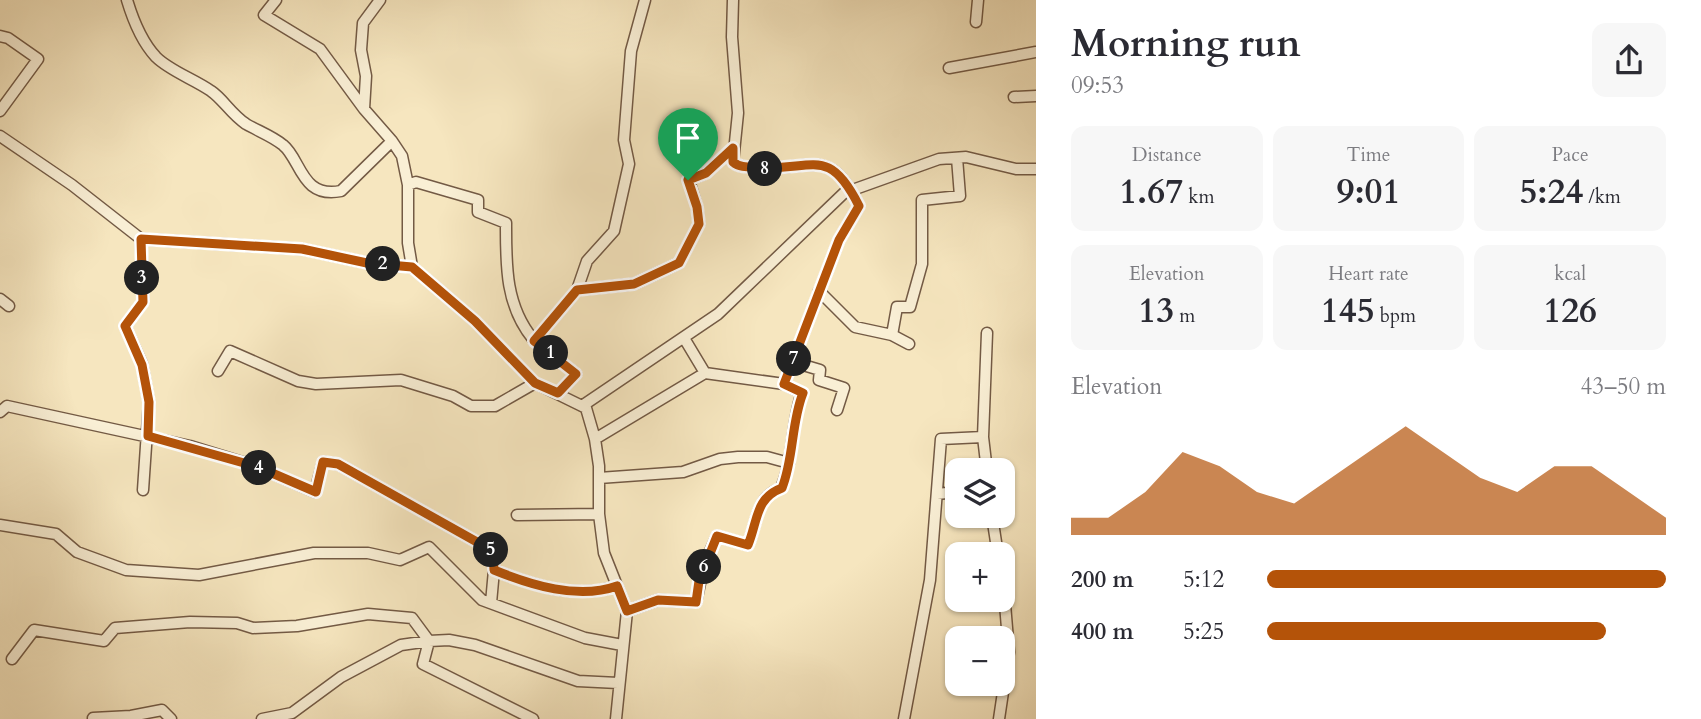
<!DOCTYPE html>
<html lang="en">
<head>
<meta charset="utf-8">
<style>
	:root { --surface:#fff; --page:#f7f7f7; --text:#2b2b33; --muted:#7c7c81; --accent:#b45309 }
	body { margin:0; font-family:Cardo,serif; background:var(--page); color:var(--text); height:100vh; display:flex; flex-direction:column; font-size:26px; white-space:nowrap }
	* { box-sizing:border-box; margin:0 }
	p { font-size:23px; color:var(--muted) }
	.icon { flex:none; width:38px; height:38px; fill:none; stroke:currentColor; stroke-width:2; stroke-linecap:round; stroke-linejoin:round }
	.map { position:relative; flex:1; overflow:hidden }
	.details { display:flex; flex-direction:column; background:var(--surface); width:665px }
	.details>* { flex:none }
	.buttons { position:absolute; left:945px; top:458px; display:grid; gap:14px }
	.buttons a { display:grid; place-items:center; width:70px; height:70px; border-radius:14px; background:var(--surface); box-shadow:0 2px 5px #0004; font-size:35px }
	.pin { position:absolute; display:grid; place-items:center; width:60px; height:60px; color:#fff; margin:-72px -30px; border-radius:50% 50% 50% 0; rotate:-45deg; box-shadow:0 0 7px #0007 }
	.pin .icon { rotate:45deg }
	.km { position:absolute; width:35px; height:35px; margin:-18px; border-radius:50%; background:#222; color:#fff; font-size:19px; line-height:35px; text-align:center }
	.round { display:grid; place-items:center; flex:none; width:74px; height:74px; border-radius:14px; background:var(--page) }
	.summary { display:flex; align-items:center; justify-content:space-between; height:119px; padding:0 35px }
	h1 { font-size:38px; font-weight:600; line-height:52px }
	.figures { display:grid; grid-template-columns:repeat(3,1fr); gap:10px; height:119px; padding:7px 35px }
	.figures div { display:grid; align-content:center; border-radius:14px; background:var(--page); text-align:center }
	.figures b { font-size:35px; font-weight:600 }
	.figures small { font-size:19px; font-weight:400 }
	.figures p { font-size:19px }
	.chart { height:196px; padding:14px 35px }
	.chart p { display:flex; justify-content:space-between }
	.chart svg { width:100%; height:126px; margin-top:7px; fill:var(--accent); opacity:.7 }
	ul { padding:0 35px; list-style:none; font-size:23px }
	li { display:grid; grid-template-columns:112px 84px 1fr; align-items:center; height:52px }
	li i { height:18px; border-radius:9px; background:var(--accent) }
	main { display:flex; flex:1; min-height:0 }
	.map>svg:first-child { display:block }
</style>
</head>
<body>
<main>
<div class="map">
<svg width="1036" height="719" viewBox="0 0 1036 719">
	<rect width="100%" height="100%" fill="#f6e6bf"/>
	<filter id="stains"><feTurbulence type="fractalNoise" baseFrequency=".00286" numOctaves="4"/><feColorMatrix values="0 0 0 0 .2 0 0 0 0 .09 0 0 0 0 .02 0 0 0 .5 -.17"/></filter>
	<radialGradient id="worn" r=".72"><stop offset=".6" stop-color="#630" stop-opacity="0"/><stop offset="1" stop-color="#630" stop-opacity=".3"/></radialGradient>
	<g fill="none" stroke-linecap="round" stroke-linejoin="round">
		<defs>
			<path id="minor" d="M127,0C133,20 141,41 156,57C170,71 194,79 211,91C223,99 231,114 246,124C258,131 272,136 283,145C301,159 301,199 341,191L392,141L402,156L408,185V243L412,267L475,321L535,383L586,408L595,439L599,466V514L604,553L627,611L616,719
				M276,0L264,15L320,49L364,109L392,141
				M976,22L978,0
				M0,36L8,38L38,59L0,111
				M949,68L1036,52
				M1014,97L1036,96
				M364,109L366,76L361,50L363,23L380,0
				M0,136L72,185L141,239L302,249L367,263L412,267
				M408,185L416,182L478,200V212L506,223C506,264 505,305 533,339C544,352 563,363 576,374L558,393
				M141,239L143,302L125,326L142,364L149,402L143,490
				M577,290L634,284L679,263L699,224L697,207L689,180L706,173L733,148
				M819,291L855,327L892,335
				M0,299L9,306
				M987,333L983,437L987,471
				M684,338L705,373
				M534,341L577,290L587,261L614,231L629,164L624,140L631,51L645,0
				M909,344L892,335L897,307H910L922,264V200L960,196L957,158
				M793,362L820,370L819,380L844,388L837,410
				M218,371L230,351L298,381L316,384L401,380L453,396L471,406H495L535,383
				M582,406L718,314L844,193L939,159L966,157L1016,169H1036
				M0,412L7,406L190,446L258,467L315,492L323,462L338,464L493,551L494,570
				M595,439L705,373L784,384L839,240L859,206C828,142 811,173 754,167C746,167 739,167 733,162L738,113L732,37L733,0
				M599,478L683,472L720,459L738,457H767L789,463
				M937,494L957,492
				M517,515L599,514
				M992,516L998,555
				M0,525L56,534L77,552L126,570L199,575L314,553H368L400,560L429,547L482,600L585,638L622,645
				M491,603L494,570C531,585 577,600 616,586
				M627,611L658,600L696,602L704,565L717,536L748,545C758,521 755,498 781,488C794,458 791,423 802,393L784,384
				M12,659L34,630L104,641L115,628L190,622L237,623L253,628L297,626L368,614L412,618L429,641L449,640L475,645L578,681L618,683
				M93,718L131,716L162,710L171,719
				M262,719L292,713L341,677L401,645L429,641L423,664L533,719
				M904,719L930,580L941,439L983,437
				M999,719L1009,652L1003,580"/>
		</defs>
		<!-- minor casing -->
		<use href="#minor" stroke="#735a45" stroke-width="13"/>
		<!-- minor -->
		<use href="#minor" stroke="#f9efd5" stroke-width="10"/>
	</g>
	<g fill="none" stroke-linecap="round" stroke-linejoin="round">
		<defs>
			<path id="route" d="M733,148V162C739,167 746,167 754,167C811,173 827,142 859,206L839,240L784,384L803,393C791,423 794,458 782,488C755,498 758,521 748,545L717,536L699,581L696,602L658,600L627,611L617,586C578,600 531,585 494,570L493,551L338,464L323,462L316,492L258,467L148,436L149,402L142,365L125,326L143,302L141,239L302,249L367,263L412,267L475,321L535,383L558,393L576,374L534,341L577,290L634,284L679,263L699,224L697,207L688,180L706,173Z"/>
		</defs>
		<!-- route casing -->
		<use href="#route" stroke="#fff" stroke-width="14"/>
		<!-- route -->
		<use href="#route" stroke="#b45309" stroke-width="9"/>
	</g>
	<rect width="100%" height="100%" filter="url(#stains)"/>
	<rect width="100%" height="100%" fill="url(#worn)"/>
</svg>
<div class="buttons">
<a><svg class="icon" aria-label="layers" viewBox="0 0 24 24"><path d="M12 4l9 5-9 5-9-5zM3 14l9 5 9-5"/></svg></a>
<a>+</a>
<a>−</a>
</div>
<div class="pin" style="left:688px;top:180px;background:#1e9e55"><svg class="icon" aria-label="arrive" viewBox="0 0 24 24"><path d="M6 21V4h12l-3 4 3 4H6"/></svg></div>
<b class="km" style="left:551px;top:353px">1</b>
<b class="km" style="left:383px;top:264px">2</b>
<b class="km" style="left:142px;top:278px">3</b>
<b class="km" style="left:259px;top:468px">4</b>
<b class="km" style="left:491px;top:550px">5</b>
<b class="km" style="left:704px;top:567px">6</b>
<b class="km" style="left:794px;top:359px">7</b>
<b class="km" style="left:765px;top:169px">8</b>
</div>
<section class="details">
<div class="summary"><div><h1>Morning run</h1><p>09:53</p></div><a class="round"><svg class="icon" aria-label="share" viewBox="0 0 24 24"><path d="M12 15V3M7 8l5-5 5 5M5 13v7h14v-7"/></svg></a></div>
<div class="figures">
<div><p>Distance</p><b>1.67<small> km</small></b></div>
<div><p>Time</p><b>9:01</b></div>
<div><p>Pace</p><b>5:24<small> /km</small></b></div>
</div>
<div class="figures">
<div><p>Elevation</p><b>13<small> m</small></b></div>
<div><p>Heart rate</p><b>145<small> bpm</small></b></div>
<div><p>kcal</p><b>126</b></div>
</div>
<div class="chart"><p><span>Elevation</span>43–50 m</p>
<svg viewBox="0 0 160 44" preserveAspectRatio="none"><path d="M0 44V38L10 38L20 29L30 15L40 20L50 29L60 33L70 24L80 15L90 6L100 15L110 24L120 29L130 20L140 20L150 29L160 38V44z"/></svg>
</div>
<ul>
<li><b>200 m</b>5:12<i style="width:100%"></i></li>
<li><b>400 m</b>5:25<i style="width:85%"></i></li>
</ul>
</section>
</main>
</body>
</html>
